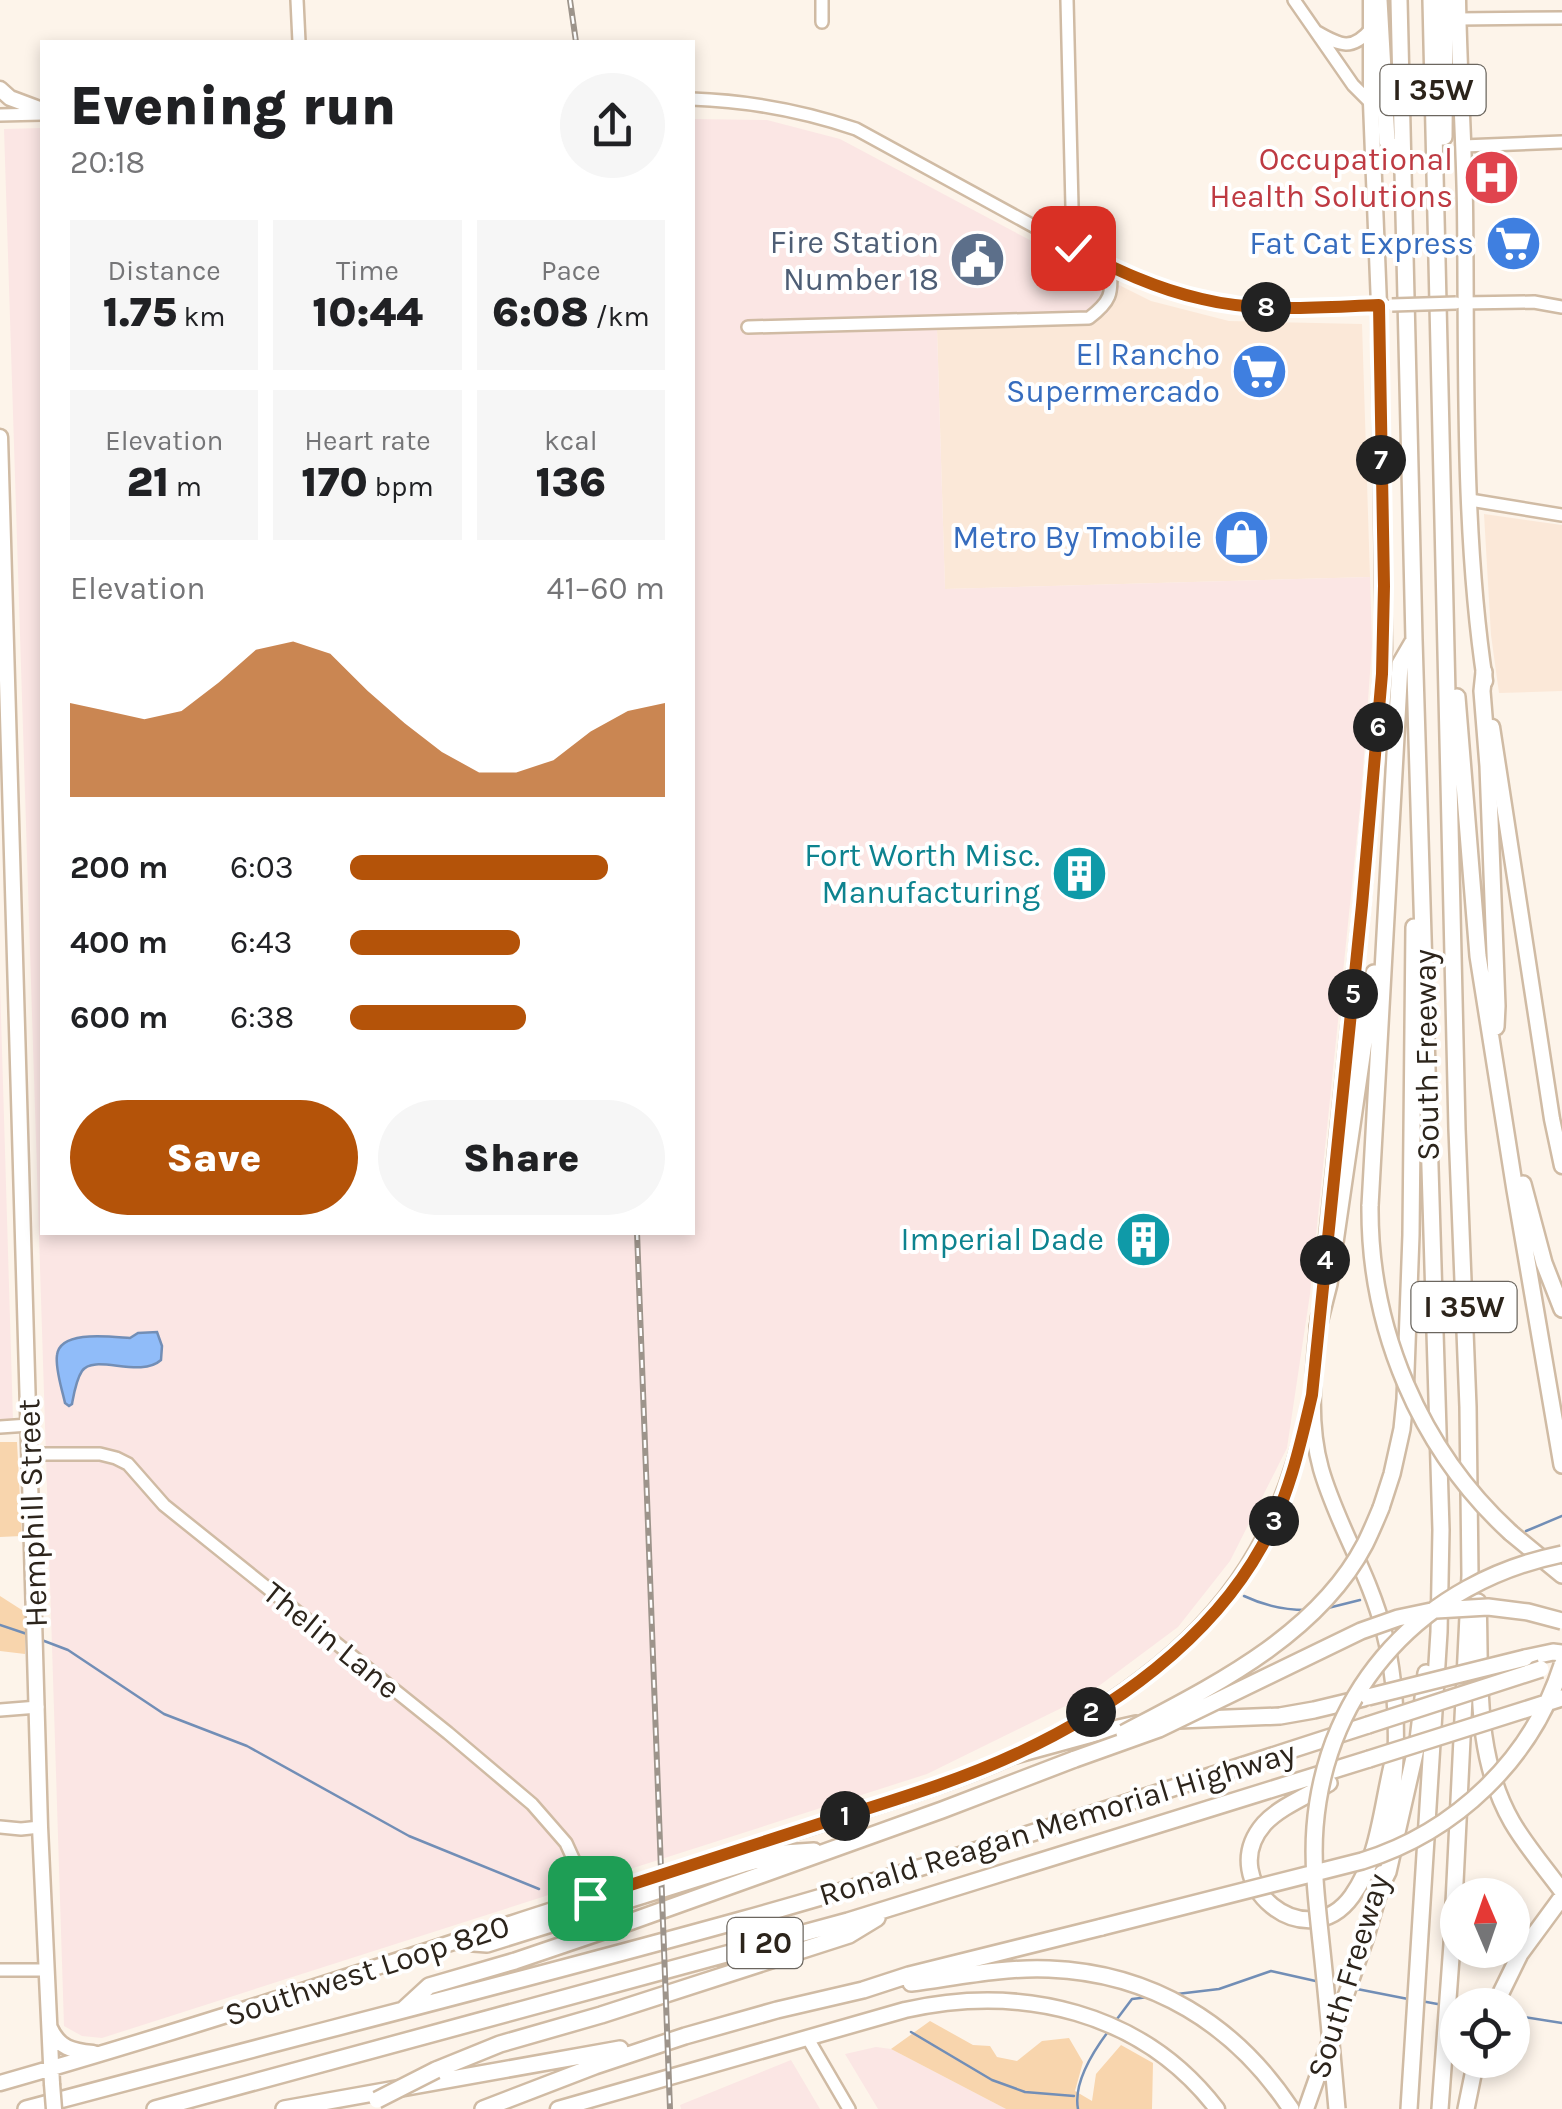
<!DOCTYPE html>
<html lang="en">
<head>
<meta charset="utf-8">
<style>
	:root { --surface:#fff; --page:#f6f6f6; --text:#202124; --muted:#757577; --accent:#b45309 }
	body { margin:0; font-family:Karla,sans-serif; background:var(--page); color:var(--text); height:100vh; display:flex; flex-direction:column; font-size:38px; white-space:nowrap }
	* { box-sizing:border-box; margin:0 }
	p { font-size:32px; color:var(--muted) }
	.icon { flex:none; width:55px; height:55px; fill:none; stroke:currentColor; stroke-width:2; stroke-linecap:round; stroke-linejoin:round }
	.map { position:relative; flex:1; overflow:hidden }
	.details { position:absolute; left:40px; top:40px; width:655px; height:1195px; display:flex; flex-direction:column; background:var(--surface); border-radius:0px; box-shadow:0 5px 15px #0003 }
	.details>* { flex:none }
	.needle { width:65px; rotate:358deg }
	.controls { position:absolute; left:1440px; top:1878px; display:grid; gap:20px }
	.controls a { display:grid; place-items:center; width:90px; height:90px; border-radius:50%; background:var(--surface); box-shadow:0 5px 15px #0003; font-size:50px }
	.pin { position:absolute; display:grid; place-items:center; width:85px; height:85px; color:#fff; margin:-42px; border-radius:20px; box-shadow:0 5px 15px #0006 }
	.km { position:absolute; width:50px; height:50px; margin:-25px; border-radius:50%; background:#222; color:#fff; font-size:28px; line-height:50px; text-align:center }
	.round { display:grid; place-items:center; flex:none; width:105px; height:105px; border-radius:52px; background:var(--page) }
	.headline { display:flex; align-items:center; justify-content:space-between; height:170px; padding:0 30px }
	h1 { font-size:55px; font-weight:800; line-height:75px }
	.metrics { display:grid; grid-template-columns:repeat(3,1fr); gap:15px; height:170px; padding:10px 30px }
	.metrics div { display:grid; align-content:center; border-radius:0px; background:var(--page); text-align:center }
	.metrics b { font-size:42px; font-weight:800 }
	.metrics small { font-size:28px; font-weight:400 }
	.metrics p { font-size:28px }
	.chart { height:280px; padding:20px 30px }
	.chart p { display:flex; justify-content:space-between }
	.chart svg { width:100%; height:180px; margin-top:10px; fill:var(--accent); opacity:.7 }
	.primary-button { display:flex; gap:20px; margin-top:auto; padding:20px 30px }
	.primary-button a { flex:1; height:115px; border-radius:60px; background:var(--accent); color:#fff; font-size:40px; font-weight:800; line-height:115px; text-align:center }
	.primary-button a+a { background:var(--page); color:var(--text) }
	ul { padding:0 30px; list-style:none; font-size:32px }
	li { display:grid; grid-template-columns:160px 120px 1fr; align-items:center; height:75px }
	li i { height:25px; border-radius:12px; background:var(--accent) }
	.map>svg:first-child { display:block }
</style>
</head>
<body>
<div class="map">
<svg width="1562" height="2109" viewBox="0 0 1562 2109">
	<rect width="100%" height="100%" fill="#fdf4ea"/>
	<!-- commercial -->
	<path fill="#fbe8d8" d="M1121,286L1151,301L1229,321L1362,324L1370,577L945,589L937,329L1090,324L1108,313Z
		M1484,514L1562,525V691L1499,693L1491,635Z"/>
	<!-- industrial -->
	<path fill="#fbe6e4" d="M693,119L767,120L840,139L1024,237L1121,286L1108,313L1090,324L937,330L945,589L1370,577L1372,645L1361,797L1310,1294L1287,1448L1230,1561L1178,1627L1084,1697L927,1774L102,2038L82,2036L64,2026L4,129L42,128V1232H692Z
		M0,983L13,1420L0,1421Z
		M876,2047L891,2049L1006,2109H878L845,2054Z
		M791,2060L820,2109H681L680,2105Z"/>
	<!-- green -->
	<path fill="#f8d5ad" d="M0,1442H17L22,1536L0,1537Z
		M0,1596L25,1612V1654L0,1651Z
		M930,2021L973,2045L990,2046L997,2057L1017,2061L1042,2041L1069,2038L1083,2062L1075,2091L1092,2101L1096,2074L1121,2045L1153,2063L1152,2109H1006L891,2049Z"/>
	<!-- water -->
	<path fill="#90bcf9" stroke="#728eb6" stroke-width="2.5" d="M157,1332L162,1346L161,1360C140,1379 94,1353 82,1371C76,1380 74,1393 72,1404L69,1406L65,1403C62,1389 55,1369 57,1355C60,1329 113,1337 130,1338L138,1333Z"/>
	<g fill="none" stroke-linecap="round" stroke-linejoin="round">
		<!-- stream -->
		<path stroke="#728eb6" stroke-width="2.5" d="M1526,1531L1562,1516
			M1244,1596C1263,1605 1284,1610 1306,1610
			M1328,1608L1360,1600
			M0,1625L27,1634
			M39,1639L68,1650L164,1714L247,1746L409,1836L539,1889
			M1352,1988L1408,1999
			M1177,1994L1219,1989L1271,1971L1320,1982
			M1421,2001L1443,2005
			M1512,2015L1562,2023
			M1114,2023L1132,1999L1149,1997
			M911,2032L992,2080L1025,2092L1074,2096
			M1078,2109C1073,2083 1094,2050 1110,2029"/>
		<defs>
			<path id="minor" d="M297,0L299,42
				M822,0V22
				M1067,0L1073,248
				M1294,0L1353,85L1371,103
				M1458,19L1562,18
				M1317,32C1341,46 1352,51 1371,29
				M692,99C749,101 803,111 856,129L1110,268L1177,293L1207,301L1279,307L1383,305
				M0,115L42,114
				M1463,146L1562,142
				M1462,303L1534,302L1562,307
				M748,327L1089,318C1110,302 1113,294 1110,268
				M1470,500L1562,515
				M0,1427L29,1425
				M30,1454H100L116,1458L128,1464L164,1505L448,1733L532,1804L566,1843L591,1898
				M0,1710L38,1707
				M0,1827L21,1829L40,1827
				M0,1970H47
				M807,2037L849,2109"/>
			<path id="major" d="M1458,0C1459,69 1464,138 1465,207C1467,362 1462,528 1485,681
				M0,89L10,98L42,110
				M0,437L40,1827L52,2084
				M1492,727L1552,1119L1562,1166
				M1323,1276L1362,905L1384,649L1379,305L1371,103V0
				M1319,1317C1314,1367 1307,1419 1321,1469C1337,1525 1370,1575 1384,1632C1402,1703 1397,1780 1386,1852
				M50,2028C59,2048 72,2051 93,2053
				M0,2083C198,2027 394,1961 590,1898C671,1872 752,1846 833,1820C894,1800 957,1782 1015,1755C1066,1731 1116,1700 1159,1665C1245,1595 1284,1516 1309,1410
				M558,2109L905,2010C1021,1984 1142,2011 1217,2109
				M1306,2109L1366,1938L1382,1884V1873"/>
			<path id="highway" d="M1379,0L1387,141L1400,162
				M1399,0L1414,640L1441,1530L1439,1632L1409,2109
				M1431,0L1457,1129L1468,1407L1470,1575L1452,1944L1440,2109
				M1444,137L1445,0
				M1484,672L1482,691L1488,766L1497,1006L1496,1027
				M1457,697L1478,956L1515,1190L1562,1465
				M1523,1184L1544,1263L1562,1309
				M1370,1206L1400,664L1414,640
				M1318,1327L1329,1284L1374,973
				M1381,1508L1392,1474L1402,1429L1405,1399L1411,1235L1414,927
				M1511,1533L1562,1575
				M1478,1602C1481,1677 1473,1754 1512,1822C1526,1846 1545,1868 1562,1891
				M1525,1658L1553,1652L1562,1653
				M1179,1720L1280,1716L1314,1710L1364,1698
				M1015,1755L1092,1734L1136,1724
				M1329,1783C1309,1795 1279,1807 1264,1824C1213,1883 1307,1959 1352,1896C1380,1857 1382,1803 1394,1758
				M1382,1884L1388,1872L1418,1740L1426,1673
				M460,1942L487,1944L743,1864L784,1853L814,1851
				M911,1983C957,1977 1003,1967 1049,1969C1152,1973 1235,2024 1291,2109
				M1495,2005L1520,1954L1562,1897
				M404,2009L429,1986L515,1961L624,1924L942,1810L1075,1759
				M436,2070L500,2044L601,2015L849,1935L877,1918
				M26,2109C264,2045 503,1986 741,1920C952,1861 1160,1792 1368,1725
				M155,2109L848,1921L1369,1759
				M284,2109L620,2049
				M483,2109L595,2066L685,2036L777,2010L863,1990L909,1975L1102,1927
				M1466,2109L1476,2060"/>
		</defs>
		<!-- minor casing -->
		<use href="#minor" stroke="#d0bba4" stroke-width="16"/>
		<!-- major casing -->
		<use href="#major" stroke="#d0bba4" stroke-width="19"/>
		<!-- highway casing -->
		<use href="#highway" stroke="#d0bba4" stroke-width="20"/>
		<!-- minor -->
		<use href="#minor" stroke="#fff" stroke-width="11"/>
		<!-- major -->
		<use href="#major" stroke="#fff" stroke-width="14"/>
		<!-- highway -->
		<use href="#highway" stroke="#fff" stroke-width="15"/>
		<defs>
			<path id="rail" d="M570,0L576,42
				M637,1232L670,2109"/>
		</defs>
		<!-- rail casing -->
		<use href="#rail" stroke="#9d948b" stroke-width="6"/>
		<!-- rail -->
		<use href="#rail" stroke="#fff" stroke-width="2.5" stroke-dasharray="8" stroke-linecap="butt"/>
		<defs>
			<path id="minor-bridge" d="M1392,305L1456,303"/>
			<path id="major-bridge" d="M52,2084L54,2109"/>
			<path id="highway-bridge" d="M1370,1206C1369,1329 1420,1450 1511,1533
				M1368,1697L1525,1658
				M1368,1725L1541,1669
				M1124,1733C1211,1687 1317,1636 1365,1544C1371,1532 1376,1520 1381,1508
				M1075,1759L1159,1729L1361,1631L1398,1618L1436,1610L1488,1607L1528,1612L1562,1621
				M1369,1759L1562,1698
				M1102,1927L1362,1861C1456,1832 1532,1759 1562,1665
				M377,2100L436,2070
				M1337,2109C1332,2053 1327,1997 1321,1942C1317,1904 1312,1865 1315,1827C1326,1686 1425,1582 1562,1554"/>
		</defs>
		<!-- minor-bridge casing -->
		<use href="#minor-bridge" stroke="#d0bba4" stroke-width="16" stroke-linecap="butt"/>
		<!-- major-bridge casing -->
		<use href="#major-bridge" stroke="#d0bba4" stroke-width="19" stroke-linecap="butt"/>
		<!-- highway-bridge casing -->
		<use href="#highway-bridge" stroke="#d0bba4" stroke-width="20" stroke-linecap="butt"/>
		<!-- minor-bridge -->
		<use href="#minor-bridge" stroke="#fff" stroke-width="11"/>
		<!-- major-bridge -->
		<use href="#major-bridge" stroke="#fff" stroke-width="14"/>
		<!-- highway-bridge -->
		<use href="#highway-bridge" stroke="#fff" stroke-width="15"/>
	</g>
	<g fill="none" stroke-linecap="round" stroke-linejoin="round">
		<defs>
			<path id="route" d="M590,1898C668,1873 745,1848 822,1823C887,1802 954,1783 1016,1754C1112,1710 1210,1640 1262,1546C1288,1499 1300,1447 1312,1395L1362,905L1382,674L1384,586L1379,305C1321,307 1259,313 1202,299C1156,289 1115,269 1073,248"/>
		</defs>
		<!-- route casing -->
		<use href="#route" stroke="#fff" stroke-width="20"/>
		<!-- route -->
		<use href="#route" stroke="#b45309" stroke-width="12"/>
	</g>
	<!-- icons -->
	<defs>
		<symbol id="hospital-disc" viewBox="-11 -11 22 22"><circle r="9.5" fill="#e0444e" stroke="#fff"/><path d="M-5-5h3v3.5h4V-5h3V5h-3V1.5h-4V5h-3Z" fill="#fff"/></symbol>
		<symbol id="supermarket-disc" viewBox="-11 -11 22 22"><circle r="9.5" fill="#3f7fe0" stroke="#fff"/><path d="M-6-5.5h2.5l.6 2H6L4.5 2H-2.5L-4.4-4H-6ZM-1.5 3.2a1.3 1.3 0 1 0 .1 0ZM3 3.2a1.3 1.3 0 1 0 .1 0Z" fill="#fff"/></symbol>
		<symbol id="civic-disc" viewBox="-11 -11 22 22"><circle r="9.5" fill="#5c6f8a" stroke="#fff"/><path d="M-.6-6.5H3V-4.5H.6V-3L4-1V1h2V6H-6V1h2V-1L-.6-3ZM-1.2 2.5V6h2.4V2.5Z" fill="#fff"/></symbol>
		<symbol id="shop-disc" viewBox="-11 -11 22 22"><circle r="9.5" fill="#3f7fe0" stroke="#fff"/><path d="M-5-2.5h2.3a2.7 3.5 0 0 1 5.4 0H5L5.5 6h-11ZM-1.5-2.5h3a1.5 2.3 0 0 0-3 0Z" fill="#fff"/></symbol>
		<symbol id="building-disc" viewBox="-11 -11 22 22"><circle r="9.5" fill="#0f9aa8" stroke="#fff"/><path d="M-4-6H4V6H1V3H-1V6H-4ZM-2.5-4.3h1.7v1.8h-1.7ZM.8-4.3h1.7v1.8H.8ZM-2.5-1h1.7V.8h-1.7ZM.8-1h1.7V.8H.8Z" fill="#fff"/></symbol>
	</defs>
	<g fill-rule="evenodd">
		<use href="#hospital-disc" x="1460" y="146" width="63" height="63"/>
		<use href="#supermarket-disc" x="1482" y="212" width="63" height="63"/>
		<use href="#civic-disc" x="946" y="228" width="63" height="63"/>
		<use href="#supermarket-disc" x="1228" y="340" width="63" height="63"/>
		<use href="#shop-disc" x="1210" y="506" width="63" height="63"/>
		<use href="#building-disc" x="1048" y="842" width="63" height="63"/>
		<use href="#building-disc" x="1112" y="1208" width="63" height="63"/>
	</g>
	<g text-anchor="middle" stroke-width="8" stroke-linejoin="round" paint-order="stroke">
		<!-- shield labels -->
		<g fill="#fff" stroke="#6b665f" stroke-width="2.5">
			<rect x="1380.5" y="65" width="105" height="50" rx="8"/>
			<rect x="1411.5" y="1282" width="105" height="50" rx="8"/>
			<rect x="727.5" y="1918" width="75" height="50" rx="8"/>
		</g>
		<g font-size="30" font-weight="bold" fill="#2c241b">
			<text x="1433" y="100">I 35W</text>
			<text x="1464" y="1317">I 35W</text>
			<text x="765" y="1953">I 20</text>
		</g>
		<!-- health labels -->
		<g font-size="32" fill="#be3a42" stroke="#fff" text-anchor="end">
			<text x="1453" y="170">Occupational<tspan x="1453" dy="37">Health Solutions</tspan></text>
		</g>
		<!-- service labels -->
		<g font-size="32" fill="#4e5e75" stroke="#fff" text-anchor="end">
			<text x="939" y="253">Fire Station<tspan x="939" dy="37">Number 18</tspan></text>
		</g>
		<!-- shop labels -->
		<g font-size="32" fill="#366cbe" stroke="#fff" text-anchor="end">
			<text x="1474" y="254">Fat Cat Express</text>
			<text x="1220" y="365">El Rancho<tspan x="1220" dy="37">Supermercado</tspan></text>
			<text x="1202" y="548">Metro By Tmobile</text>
		</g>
		<!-- culture labels -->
		<g font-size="32" fill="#0d838f" stroke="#fff" text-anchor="end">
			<text x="1040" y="866">Fort Worth Misc.<tspan x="1040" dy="37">Manufacturing</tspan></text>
			<text x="1104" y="1250">Imperial Dade</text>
		</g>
		<!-- street labels -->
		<g font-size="32" fill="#2c241b" stroke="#fff">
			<text transform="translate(1426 1055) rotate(-91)" y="11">South Freeway</text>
			<text transform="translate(32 1513) rotate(-92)" y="11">Hemphill Street</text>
			<text transform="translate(332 1640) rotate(39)" y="11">Thelin Lane</text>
			<text transform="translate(1057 1823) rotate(-17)" y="11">Ronald Reagan Memorial Highway</text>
			<text transform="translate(367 1970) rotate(-18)" y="11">Southwest Loop 820</text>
			<text transform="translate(1348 1976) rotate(-73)" y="11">South Freeway</text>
		</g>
	</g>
</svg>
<div class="controls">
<a><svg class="needle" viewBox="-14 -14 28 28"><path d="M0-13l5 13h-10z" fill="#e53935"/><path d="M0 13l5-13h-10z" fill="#757577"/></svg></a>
<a><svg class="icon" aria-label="locate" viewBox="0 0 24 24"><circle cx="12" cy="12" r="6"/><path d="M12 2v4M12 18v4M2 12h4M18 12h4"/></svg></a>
</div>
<div class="pin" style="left:590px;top:1898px;background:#1e9e55"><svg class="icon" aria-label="arrive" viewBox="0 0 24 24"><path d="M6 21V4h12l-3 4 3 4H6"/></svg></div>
<div class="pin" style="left:1073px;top:248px;background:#d93025"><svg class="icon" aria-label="check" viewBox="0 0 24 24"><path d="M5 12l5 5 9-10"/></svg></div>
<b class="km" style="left:845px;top:1816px">1</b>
<b class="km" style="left:1091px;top:1712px">2</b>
<b class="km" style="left:1274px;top:1521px">3</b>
<b class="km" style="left:1325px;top:1260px">4</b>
<b class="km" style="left:1353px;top:994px">5</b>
<b class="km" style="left:1378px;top:727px">6</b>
<b class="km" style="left:1381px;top:460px">7</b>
<b class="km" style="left:1266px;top:307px">8</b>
<section class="details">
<div class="headline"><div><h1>Evening run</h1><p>20:18</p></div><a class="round"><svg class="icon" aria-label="share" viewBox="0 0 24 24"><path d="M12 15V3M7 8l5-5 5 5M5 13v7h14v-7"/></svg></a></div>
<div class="metrics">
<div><p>Distance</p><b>1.75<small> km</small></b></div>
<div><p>Time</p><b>10:44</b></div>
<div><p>Pace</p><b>6:08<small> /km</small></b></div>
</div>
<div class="metrics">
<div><p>Elevation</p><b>21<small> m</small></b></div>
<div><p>Heart rate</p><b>170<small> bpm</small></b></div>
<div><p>kcal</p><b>136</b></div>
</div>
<div class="chart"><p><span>Elevation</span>41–60 m</p>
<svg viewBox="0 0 160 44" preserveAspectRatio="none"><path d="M0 44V21L10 23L20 25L30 23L40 16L50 8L60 6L70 9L80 18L90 26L100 33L110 38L120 38L130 35L140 28L150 23L160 21V44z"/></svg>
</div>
<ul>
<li><b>200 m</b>6:03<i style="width:82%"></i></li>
<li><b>400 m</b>6:43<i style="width:54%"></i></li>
<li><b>600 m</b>6:38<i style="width:56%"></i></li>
</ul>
<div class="primary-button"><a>Save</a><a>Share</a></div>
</section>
</div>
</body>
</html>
